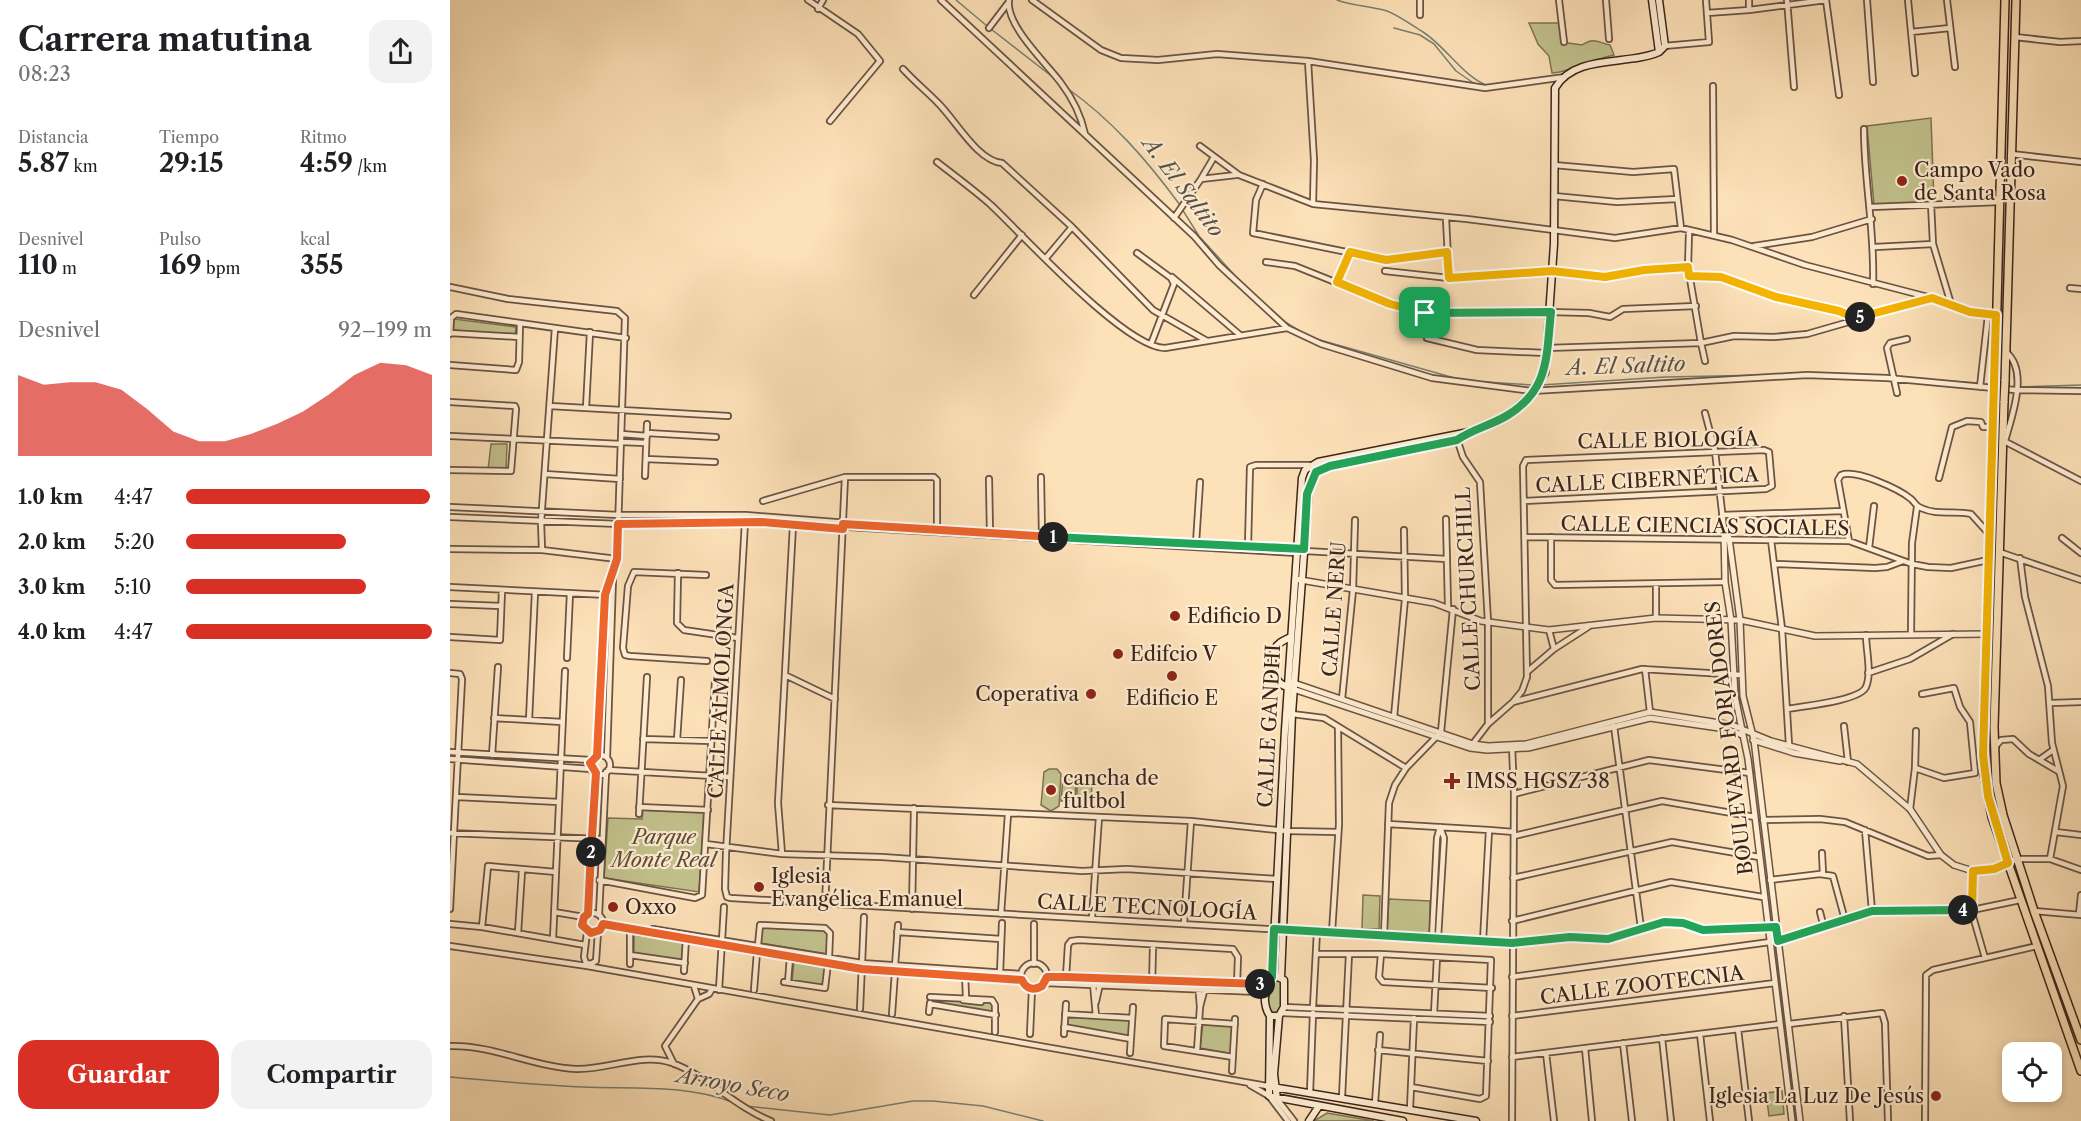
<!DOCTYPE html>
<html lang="es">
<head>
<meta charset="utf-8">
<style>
	:root { --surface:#fff; --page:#f2f2f2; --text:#202124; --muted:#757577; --accent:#d93025 }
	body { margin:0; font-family:"Libre Caslon Text",serif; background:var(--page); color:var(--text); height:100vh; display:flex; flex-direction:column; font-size:22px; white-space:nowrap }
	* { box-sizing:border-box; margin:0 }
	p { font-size:20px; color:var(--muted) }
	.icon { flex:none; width:33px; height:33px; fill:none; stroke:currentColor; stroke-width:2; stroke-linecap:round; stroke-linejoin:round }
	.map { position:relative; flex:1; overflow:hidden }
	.sheet { display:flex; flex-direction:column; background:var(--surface); width:450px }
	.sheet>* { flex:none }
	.controls { position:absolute; left:1552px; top:1042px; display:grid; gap:12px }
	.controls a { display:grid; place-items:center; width:60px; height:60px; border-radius:12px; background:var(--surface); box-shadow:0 3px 9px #0003; font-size:30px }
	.pin { position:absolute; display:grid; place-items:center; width:51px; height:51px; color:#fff; margin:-26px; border-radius:12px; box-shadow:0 3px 9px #0006 }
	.km { position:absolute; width:30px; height:30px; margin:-15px; border-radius:50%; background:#222; color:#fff; font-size:16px; line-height:30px; text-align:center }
	.round { display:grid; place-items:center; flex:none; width:63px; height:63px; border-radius:18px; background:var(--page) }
	.head { display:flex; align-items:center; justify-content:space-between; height:102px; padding:0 18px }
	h1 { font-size:33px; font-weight:800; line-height:45px }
	.metrics { display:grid; grid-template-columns:repeat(3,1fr); gap:9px; height:102px; padding:6px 18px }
	.metrics div { display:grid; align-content:center }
	.metrics b { font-size:26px; font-weight:800 }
	.metrics small { font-size:16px; font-weight:400 }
	.metrics p { font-size:16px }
	.chart { height:168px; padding:12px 18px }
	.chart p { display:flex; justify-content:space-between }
	.chart svg { width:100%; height:108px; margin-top:6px; fill:var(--accent); opacity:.7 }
	.cta { display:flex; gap:12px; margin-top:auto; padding:12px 18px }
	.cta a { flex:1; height:69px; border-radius:18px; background:var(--accent); color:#fff; font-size:24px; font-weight:800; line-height:69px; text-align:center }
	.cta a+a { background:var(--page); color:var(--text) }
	ul { padding:0 18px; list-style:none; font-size:20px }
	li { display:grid; grid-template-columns:96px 72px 1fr; align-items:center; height:45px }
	li i { height:15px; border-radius:8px; background:var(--accent) }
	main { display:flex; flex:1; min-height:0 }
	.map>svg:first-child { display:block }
</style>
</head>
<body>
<main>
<section class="sheet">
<div class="head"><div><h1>Carrera matutina</h1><p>08:23</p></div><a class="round"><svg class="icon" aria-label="share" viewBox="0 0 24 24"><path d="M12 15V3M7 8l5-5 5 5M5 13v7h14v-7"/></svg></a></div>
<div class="metrics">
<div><p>Distancia</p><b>5.87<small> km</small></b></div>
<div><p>Tiempo</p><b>29:15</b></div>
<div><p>Ritmo</p><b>4:59<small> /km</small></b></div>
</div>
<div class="metrics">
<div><p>Desnivel</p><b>110<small> m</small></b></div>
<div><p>Pulso</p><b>169<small> bpm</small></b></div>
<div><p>kcal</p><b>355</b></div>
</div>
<div class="chart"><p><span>Desnivel</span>92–199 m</p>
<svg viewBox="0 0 160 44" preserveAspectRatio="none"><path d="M0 44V11L10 15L20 14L30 14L40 17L50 25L60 34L70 38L80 38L90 35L100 31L110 26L120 19L130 11L140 6L150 7L160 11V44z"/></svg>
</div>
<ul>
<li><b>1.0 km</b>4:47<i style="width:99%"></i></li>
<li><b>2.0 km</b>5:20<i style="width:65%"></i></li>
<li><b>3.0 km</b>5:10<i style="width:73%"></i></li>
<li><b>4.0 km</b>4:47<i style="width:100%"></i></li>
</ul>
<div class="cta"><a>Guardar</a><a>Compartir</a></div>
</section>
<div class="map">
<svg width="1631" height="1121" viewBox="0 0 1631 1121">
	<rect width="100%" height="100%" fill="#fde1b8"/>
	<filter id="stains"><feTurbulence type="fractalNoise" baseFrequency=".00333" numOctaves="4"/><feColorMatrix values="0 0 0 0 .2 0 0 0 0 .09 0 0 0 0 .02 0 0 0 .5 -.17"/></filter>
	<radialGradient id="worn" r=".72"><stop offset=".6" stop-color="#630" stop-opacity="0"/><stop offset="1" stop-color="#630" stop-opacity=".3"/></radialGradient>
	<!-- green -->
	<path fill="#c2c28d" stroke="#7e7354" stroke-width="1.5" d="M1079,23H1110L1111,42L1132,45C1144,37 1147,42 1160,45L1164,55C1143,59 1121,72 1102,73L1099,56L1088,44Z
		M1481,118L1484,202L1424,205L1417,126Z
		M4,319L66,327L65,335L3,330Z
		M41,444H57L56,471L38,470Z
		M599,769H607L611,774L609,806L601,811L591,805L594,772Z
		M613,777L626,778L625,801H611Z
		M627,781L642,782L641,801H627Z
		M193,810L254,812L249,892L154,878L158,818L192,819Z
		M913,895L930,896L929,929H912Z
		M939,899L980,901V933L937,931Z
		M310,925L378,930L377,954L310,943Z
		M184,935L234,942L233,961L184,953Z
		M344,960L376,966L375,987L342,981Z
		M823,979L831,980V1013L821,1015C816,1005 815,987 823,979Z
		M482,998L542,1002V1012L481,1004Z
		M616,1016L680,1019L679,1036L615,1026Z
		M753,1023L784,1025L782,1054L750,1048Z
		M1332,1091L1334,1114L1319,1116L1316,1093Z
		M877,1113L924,1121H864Z"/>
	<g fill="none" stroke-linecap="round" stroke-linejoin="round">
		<!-- stream -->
		<path stroke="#778073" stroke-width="1.5" d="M506,0L537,26
			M887,0C903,6 920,6 937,11C948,15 963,26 973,32C995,46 1013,76 1036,85
			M944,28L970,35L984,44L1006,71L1025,84
			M541,29L604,78
			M617,88C663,121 696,159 730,205
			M732,209L749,236L789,280
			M832,320L853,333
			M863,338L1008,379
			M1369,373L1424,375
			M1459,378L1541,384
			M1019,381L1083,385
			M1091,385L1215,377L1317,375
			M1570,387L1631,385
			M0,1077C44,1081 88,1085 133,1087C183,1089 234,1084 282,1102
			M295,1106L380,1115L463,1101H483L533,1106L593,1121"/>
		<defs>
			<path id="minor" d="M358,0L408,34L430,61L380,121
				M491,0L744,236L769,265L837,328L871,344L982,378L1082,391L1357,375L1437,378L1565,390L1631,391
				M559,0C555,25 597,64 611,83C623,99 631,115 635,134
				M582,0L651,50L671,58L708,60L767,54L858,61L1035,88L1115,77
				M970,0V15
				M1109,0L1114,42
				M1156,0L1159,39
				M1299,0V10
				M1337,0L1344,87
				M1376,0L1389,95
				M1417,0L1423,82
				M1458,0L1465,73
				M1497,0L1505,67
				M368,9L373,0
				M1257,13L1299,10L1376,0
				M539,28L558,3
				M1461,32L1500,28
				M1565,37L1610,42L1631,41
				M1214,46L1259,42L1256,0
				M858,61L864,160L863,204
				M453,69C464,81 476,91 487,102C505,119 527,161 552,163L622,227L703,310L757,341
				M1263,86L1264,235
				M1414,129C1414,181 1425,231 1423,284
				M750,146L789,175L863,204L1017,219L1165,238L1231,228L1282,240L1355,265L1482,298L1520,312L1546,315
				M1561,154L1631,162
				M487,162C505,176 524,190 541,205C573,235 675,348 715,348L837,328
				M1104,165L1183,172L1224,169L1231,228
				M751,179L764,157
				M813,184L806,200L803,233L936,260L997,252
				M1104,196L1167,202L1227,199
				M1481,204L1483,244L1501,304
				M1421,207L1550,202
				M724,218L751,179L786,175
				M996,219L999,278
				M1304,246L1362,237L1422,219
				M1425,247L1483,244
				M687,253L721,278L724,284L701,344
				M596,258L622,227
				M816,262L845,266L940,304L975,313L1100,312L1139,313L1160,317L1173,309L1246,306
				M935,271L999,278L1102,271L1155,277L1194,270L1238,267
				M1239,276C1273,274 1297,289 1329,298C1354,305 1381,307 1405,318
				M722,277L790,335
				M887,282L900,252
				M0,287L58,299L167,311L175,318L167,559L155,595L147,756
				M1620,288L1631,289
				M524,295L572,235
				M0,333L69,337
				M0,334L1,318L6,314L176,338
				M977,338L1027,350L1096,353
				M1097,348L1251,343L1238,267L1239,232
				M1255,361L1251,343L1284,336L1324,337L1357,334L1479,299
				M0,365L66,370L69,362L70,324
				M1530,387L1538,315
				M1447,393L1437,348L1440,343L1457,339
				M0,402L65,406L66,409L61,471L0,470
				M100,406L278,416
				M136,408L140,332
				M1255,413L1265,451L1274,529
				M197,433L266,437
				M172,434L197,436
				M0,436L171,444
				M1007,439L1013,457L1030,482L1038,622V724L1022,745
				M1554,441L1631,481
				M1555,441C1562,416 1579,371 1556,352
				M171,442L196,443
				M196,459L265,462
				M95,474L170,479
				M195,476L197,424
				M591,477L592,536
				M1489,478L1502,427L1517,421L1531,422L1533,427H1543
				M539,479L540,533
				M313,501L395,477H484L487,480V530
				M0,507L169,515H296L487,530L997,559
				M1272,515L1393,511
				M0,517L169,524L312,522L847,553
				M996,519L998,606
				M295,522L276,853L275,889L277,897L281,898L1062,943L1120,937L1158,939L1214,923H1233L1253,930L1326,927
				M1075,537L1399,541L1462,564L1478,567L1501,568L1538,560
				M1101,537V580L1105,585L1275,582
				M1612,538L1631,553
				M1321,540L1332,629L1339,745
				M1399,541L1388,480L1391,475C1406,469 1449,489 1461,499C1465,502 1465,506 1471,508C1488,516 1504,510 1521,514L1540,535
				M746,543L750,482
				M798,546L800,467L806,465H860
				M1419,548L1424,506
				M0,549L92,550L167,559
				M92,550L91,522L105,328
				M1549,552L1631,580
				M1570,558L1575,597L1598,686L1602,743L1613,786L1600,859
				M1325,564L1425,568L1437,567L1453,561
				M228,573L227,623L234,630L288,638
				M256,575L184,572L178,586L173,648L175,655L180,656L257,661
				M0,587L158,595
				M0,604L51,606
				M1206,618V584
				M1099,630L1104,649
				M1461,634L1462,543L1467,507
				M0,637L50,640L52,590
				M117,658L120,593
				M1195,669L1200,712
				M1077,672L1104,649L1138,627
				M0,673L10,674L12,679L0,909
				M1418,673L1460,659L1503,634
				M335,675L385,699
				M1472,694L1504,688L1510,707L1520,722L1525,773
				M892,699L903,590L905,520
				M1063,702L1072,691L1077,677L1073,466L1076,460L1314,450L1319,452L1322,486L1316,489L1074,501
				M1601,703L1631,702
				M1337,709C1353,706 1410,701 1416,687C1422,673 1416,650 1416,635
				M842,714L874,718L956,768
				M944,717L955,599L954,530
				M44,718L112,722
				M79,720L85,592
				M1038,724L1063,702L1192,669L1291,675
				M1164,726L1191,928
				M1394,726L1398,762
				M193,739L261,741
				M227,740L231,680
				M1062,746L1064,794L1062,1121
				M1545,747L1551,740L1563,739L1579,754L1608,771
				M0,752L141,760
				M42,755L48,667
				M140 765a10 10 0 1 1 20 0a10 10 0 1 1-20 0Z
				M157,757L163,579
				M0,759L141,769
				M1589,760L1603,750
				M1465,768L1494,778L1525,773
				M158,770L280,777
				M1064,794L1199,760L1300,773
				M7,797L109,802
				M378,805L741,821L837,831L888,832
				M189,807L258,810
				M1460,809L1465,768L1466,731
				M189,814L197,677
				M1313,820L1370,819L1395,822L1478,856L1491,855
				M938,824L1039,830
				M1415,830L1422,911
				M1606,832L1631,835
				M0,833L151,839
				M1064,836L1212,801L1305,817
				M256,844L332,854L432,857L632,871L677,869L827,879
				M1372,853L1373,874
				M332,854L328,803L343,525
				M1567,859H1600L1631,870
				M1523,871L1522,913L1535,958
				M1063,878L1222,842L1309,857
				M149,880L245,898L252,895L265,681
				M1320,880L1370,874L1383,876L1395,920
				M375,905L395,477
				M462,909L464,808
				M1584,911L1631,915
				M104,912L134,917
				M1370,912L1374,928
				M133 923a10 10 0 1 1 20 0a10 10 0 1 1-20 0Z
				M138,914L146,773
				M551,914L558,814
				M1629,914L1631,895
				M149,915L156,772
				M642,918L649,817
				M1062,921L1221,882L1313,897
				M0,924L32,927L135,945
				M153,924L412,969L571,980
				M584,924V964
				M734,924L741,821
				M32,927L38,866L106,872
				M203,929L412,963L571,974
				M137,932L134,957L136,963L141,964L146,961L148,932
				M447,932L551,939
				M882,932L889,824L888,728
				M68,933L72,871
				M934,935L939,803L945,785L956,768L991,732L1003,609
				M982,938L987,838L990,827
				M988,938L994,838L990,827
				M103,939L115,671
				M1033,941L1039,830L1064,832
				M308,945L310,925L375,928L380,933L379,958
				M0,946L137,966L817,1086
				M866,954H931L1041,960L1036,1096L1030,1099L961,1087
				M931,954L929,977L933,982L1042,988
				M180,955L235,963
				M571 976a13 13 0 1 1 26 0a13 13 0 1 1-26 0Z
				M180,964V928
				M445,966L448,925
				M234,971L236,938
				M515,973L516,998
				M550,974L552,923
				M597,977L816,985
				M616,977L618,945L621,941L629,940L783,949L788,957L787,984
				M1062,977L1320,942L1345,937L1422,911L1522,910L1570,900
				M334,982L375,988L378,963
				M338,982L340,957
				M748,982L750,1007
				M595,983L808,992L816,996
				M643,984L646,1016
				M702,988L703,945
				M269,990L274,907
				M304,990L307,952
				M480,997L542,1000L545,1005V1032
				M248,999L259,994L262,989
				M513,1000L531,1002
				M646,1002L650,984
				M480,1004L546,1015
				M834,1007L1040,1016
				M863,1007L867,931
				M410,1009L414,917
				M479,1012L480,1003
				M832,1013L1040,1022
				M442,1014L445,972
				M615,1014L682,1018
				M984,1014L987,957
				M1062,1016L1325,983
				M1394,1016L1400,1121
				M1339,1024L1432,1013L1435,1023L1438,1121
				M614,1027L681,1039
				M1288,1029L1299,1121
				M580,1034L582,989
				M614,1034L616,1004
				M1250,1034L1260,1121
				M1212,1038L1221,1121
				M1173,1043L1182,1121
				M0,1046C44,1045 83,1067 126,1069C158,1070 192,1052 222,1063C258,1076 285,1107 321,1121
				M1135,1048L1142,1121
				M928,1050L1038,1061
				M747,1051L750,1007L755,988
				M680,1053L683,1007
				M1096,1053L1104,1121
				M783,1057L714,1046L715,1019L785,1024
				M1062,1057L1330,1024
				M224,1064L215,1046L248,999L244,986
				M782,1071L785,1019
				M800,1085L819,1096L838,1121
				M860,1093L863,1013
				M892,1097L899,954
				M827,1099L844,1121
				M925,1103L930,1035
				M960,1109L964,1018
				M1475,1121L1476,975L1483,970L1587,946"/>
			<path id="tertiary" d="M1274,529L1279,538L1290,620L1293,696L1304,740L1350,1121
				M1274,530L1275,582L1281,620L1285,696L1298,759L1342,1121
				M845,579L984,603L1031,621L1099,630L1206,618L1290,620L1365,636L1536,634
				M841,682L1023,744L1038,746L1076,744L1200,712L1282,725L1321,741L1407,764L1460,809L1491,855L1504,865L1523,871L1543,869L1567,859
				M840,688L1020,748L1037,750L1078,748L1200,718L1276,729L1292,735
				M1303,740L1344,753L1390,761"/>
			<path id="secondary" d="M1202,0L1209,52
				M1209,0L1215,46L1209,52
				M838,687C823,684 819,661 825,649C828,642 835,640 841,637
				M822,977L835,730L852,478L855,470L868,462L1019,432
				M828,977L834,980V1007L829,1016H820C813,1006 813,987 820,978Z
				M831,978L842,714L859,486L866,472L880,466L1007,440L1020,432L1058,415L1077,398L1095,373L1104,244L1105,88C1126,53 1178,66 1209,52
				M820,1016L819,1096L953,1121
				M817,1086L1026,1121
				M827,1099L824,1074L829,1016
				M859,1121L869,1106"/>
			<path id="primary" d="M1545,381L1555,0
				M1555,381L1566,0
				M1554,401L1544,727L1546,783L1553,815L1584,911L1631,1040
				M1544,402L1534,774L1542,817L1631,1071"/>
		</defs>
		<!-- minor casing -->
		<use href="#minor" stroke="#6c5342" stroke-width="8"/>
		<!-- tertiary casing -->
		<use href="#tertiary" stroke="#6c5342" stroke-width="8"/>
		<!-- secondary casing -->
		<use href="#secondary" stroke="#3b241a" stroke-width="9"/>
		<!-- primary casing -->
		<use href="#primary" stroke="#3b241a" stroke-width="10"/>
		<!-- minor -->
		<use href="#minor" stroke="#feecd1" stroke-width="4.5"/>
		<!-- tertiary -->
		<use href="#tertiary" stroke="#feecd1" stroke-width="5"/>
		<!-- secondary -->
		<use href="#secondary" stroke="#feecd1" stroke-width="6"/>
		<!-- primary -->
		<use href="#primary" stroke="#fde1b8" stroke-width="7"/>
		<defs>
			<path id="primary-bridge" d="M1554,401L1555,381
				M1544,402L1545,381"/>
		</defs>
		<!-- primary-bridge casing -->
		<use href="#primary-bridge" stroke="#3b241a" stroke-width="10" stroke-linecap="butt"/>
		<!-- primary-bridge -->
		<use href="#primary-bridge" stroke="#fde1b8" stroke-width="7"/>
	</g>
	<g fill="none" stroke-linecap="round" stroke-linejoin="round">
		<defs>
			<path id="split-1" d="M603,537L854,549L857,494L866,472L880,466L1007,440C1023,429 1042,425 1058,415C1100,389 1096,356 1101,312L975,313"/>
			<path id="split-2" d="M141,852L146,773L140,763L147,756L155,595L167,559L168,524L312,522L393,529V524L603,537"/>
			<path id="split-3" d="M141,852L138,914L134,917L132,925L141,933L150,930L153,924L412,969L572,980C576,989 584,991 592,986L597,977H616L810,984"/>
			<path id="split-4" d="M810,984L816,985L822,977L824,929L1062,943L1120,937L1158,939L1214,922L1233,923L1253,930L1326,927L1328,941L1422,911L1513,910"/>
			<path id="split-5" d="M1410,317L1482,298L1520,312L1546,315L1533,755L1538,796L1558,863L1544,869L1523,871L1522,910H1513"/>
			<path id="split-6" d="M975,313L940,304L887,282L900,252L936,260L997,252L999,278L1102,271L1155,277L1194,270L1238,267L1239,276L1271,277L1326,297L1389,311L1405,318L1410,317"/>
		</defs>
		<!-- split-1 casing -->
		<use href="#split-1" stroke="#fff" stroke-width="12"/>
		<!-- split-2 casing -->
		<use href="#split-2" stroke="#fff" stroke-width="12"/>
		<!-- split-3 casing -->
		<use href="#split-3" stroke="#fff" stroke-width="12"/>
		<!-- split-4 casing -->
		<use href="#split-4" stroke="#fff" stroke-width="12"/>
		<!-- split-5 casing -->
		<use href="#split-5" stroke="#fff" stroke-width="12"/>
		<!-- split-6 casing -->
		<use href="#split-6" stroke="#fff" stroke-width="12"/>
		<!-- split-1 -->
		<use href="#split-1" stroke="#22a559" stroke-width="8"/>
		<!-- split-2 -->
		<use href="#split-2" stroke="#f0652b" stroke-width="8"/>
		<!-- split-3 -->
		<use href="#split-3" stroke="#f0652b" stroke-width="8"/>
		<!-- split-4 -->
		<use href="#split-4" stroke="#22a559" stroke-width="8"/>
		<!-- split-5 -->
		<use href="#split-5" stroke="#f5b400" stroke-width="8"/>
		<!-- split-6 -->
		<use href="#split-6" stroke="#f5b400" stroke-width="8"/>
	</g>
	<!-- markers -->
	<g fill="#8f2418" stroke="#feecd1" stroke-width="2">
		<circle cx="1452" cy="181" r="6"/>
		<circle cx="725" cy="616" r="6"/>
		<circle cx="668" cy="654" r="6"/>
		<circle cx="722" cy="676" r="6"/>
		<circle cx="641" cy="694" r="6"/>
		<path d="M999 772h6v6h6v6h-6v6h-6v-6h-6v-6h6z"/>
		<circle cx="601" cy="790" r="6"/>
		<circle cx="309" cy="887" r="6"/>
		<circle cx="163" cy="907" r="6"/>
		<circle cx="1486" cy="1096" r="6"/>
	</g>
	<g text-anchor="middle" stroke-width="4.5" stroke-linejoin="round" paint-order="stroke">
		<!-- poi labels -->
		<g font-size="20" fill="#3b241a" stroke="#feecd1" text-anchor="start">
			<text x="1464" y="177">Campo Vado<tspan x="1464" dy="23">de Santa Rosa</tspan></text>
			<text x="737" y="623">Edificio D</text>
			<text x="680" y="661">Edifcio V</text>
			<text x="629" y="701" text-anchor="end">Coperativa</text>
			<text x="722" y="705" text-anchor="middle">Edificio E</text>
			<text x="613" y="785">cancha de<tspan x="613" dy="23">fultbol</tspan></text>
			<text x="1016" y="788">IMSS HGSZ 38</text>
			<text x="321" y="883">Iglesia<tspan x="321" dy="23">Evangélica Emanuel</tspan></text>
			<text x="175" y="914">Oxxo</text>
			<text x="1474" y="1103" text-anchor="end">Iglesia La Luz De Jesús</text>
		</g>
		<!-- street labels -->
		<g font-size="20" fill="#3b241a" stroke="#feecd1">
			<text transform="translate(1218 440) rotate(-1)" y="7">CALLE BIOLOGÍA</text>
			<text transform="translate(1197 480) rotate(-3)" y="7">CALLE CIBERNÉTICA</text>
			<text transform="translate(1255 526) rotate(1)" y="7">CALLE CIENCIAS SOCIALES</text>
			<text transform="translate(1018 589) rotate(-93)" y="7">CALLE CHURCHILL</text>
			<text transform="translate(884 609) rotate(-86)" y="7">CALLE NERU</text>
			<text transform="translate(271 691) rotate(-87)" y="7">CALLE ALMOLONGA</text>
			<text transform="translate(819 726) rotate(-87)" y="7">CALLE GANDHI</text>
			<text transform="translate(1279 738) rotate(-97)" y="7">BOULEVARD FORJADORES</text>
			<text transform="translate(697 907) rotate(3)" y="7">CALLE TECNOLOGÍA</text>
			<text transform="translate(1192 985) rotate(-7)" y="7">CALLE ZOOTECNIA</text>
		</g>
		<!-- park labels -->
		<g font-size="20" font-style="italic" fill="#5d4c37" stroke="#feecd1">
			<text x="214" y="844">Parque<tspan x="214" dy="23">Monte Real</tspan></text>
		</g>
		<!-- water labels -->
		<g font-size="21" font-style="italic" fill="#595246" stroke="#feecd1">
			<text transform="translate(733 187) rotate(53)" y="7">A. El Saltito</text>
			<text transform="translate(1176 366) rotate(-2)" y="7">A. El Saltito</text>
			<text transform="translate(283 1085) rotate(10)" y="7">Arroyo Seco</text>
		</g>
	</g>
	<rect width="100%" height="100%" filter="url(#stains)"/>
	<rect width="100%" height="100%" fill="url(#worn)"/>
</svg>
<div class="controls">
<a><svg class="icon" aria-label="locate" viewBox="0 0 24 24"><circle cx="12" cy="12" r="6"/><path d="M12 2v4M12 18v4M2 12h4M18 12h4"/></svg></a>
</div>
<div class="pin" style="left:975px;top:313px;background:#1e9e55"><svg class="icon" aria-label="arrive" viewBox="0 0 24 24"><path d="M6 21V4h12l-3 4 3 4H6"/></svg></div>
<b class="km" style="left:603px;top:537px">1</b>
<b class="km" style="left:141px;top:852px">2</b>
<b class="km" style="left:810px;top:984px">3</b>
<b class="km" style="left:1513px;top:910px">4</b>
<b class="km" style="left:1410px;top:317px">5</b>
</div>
</main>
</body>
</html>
